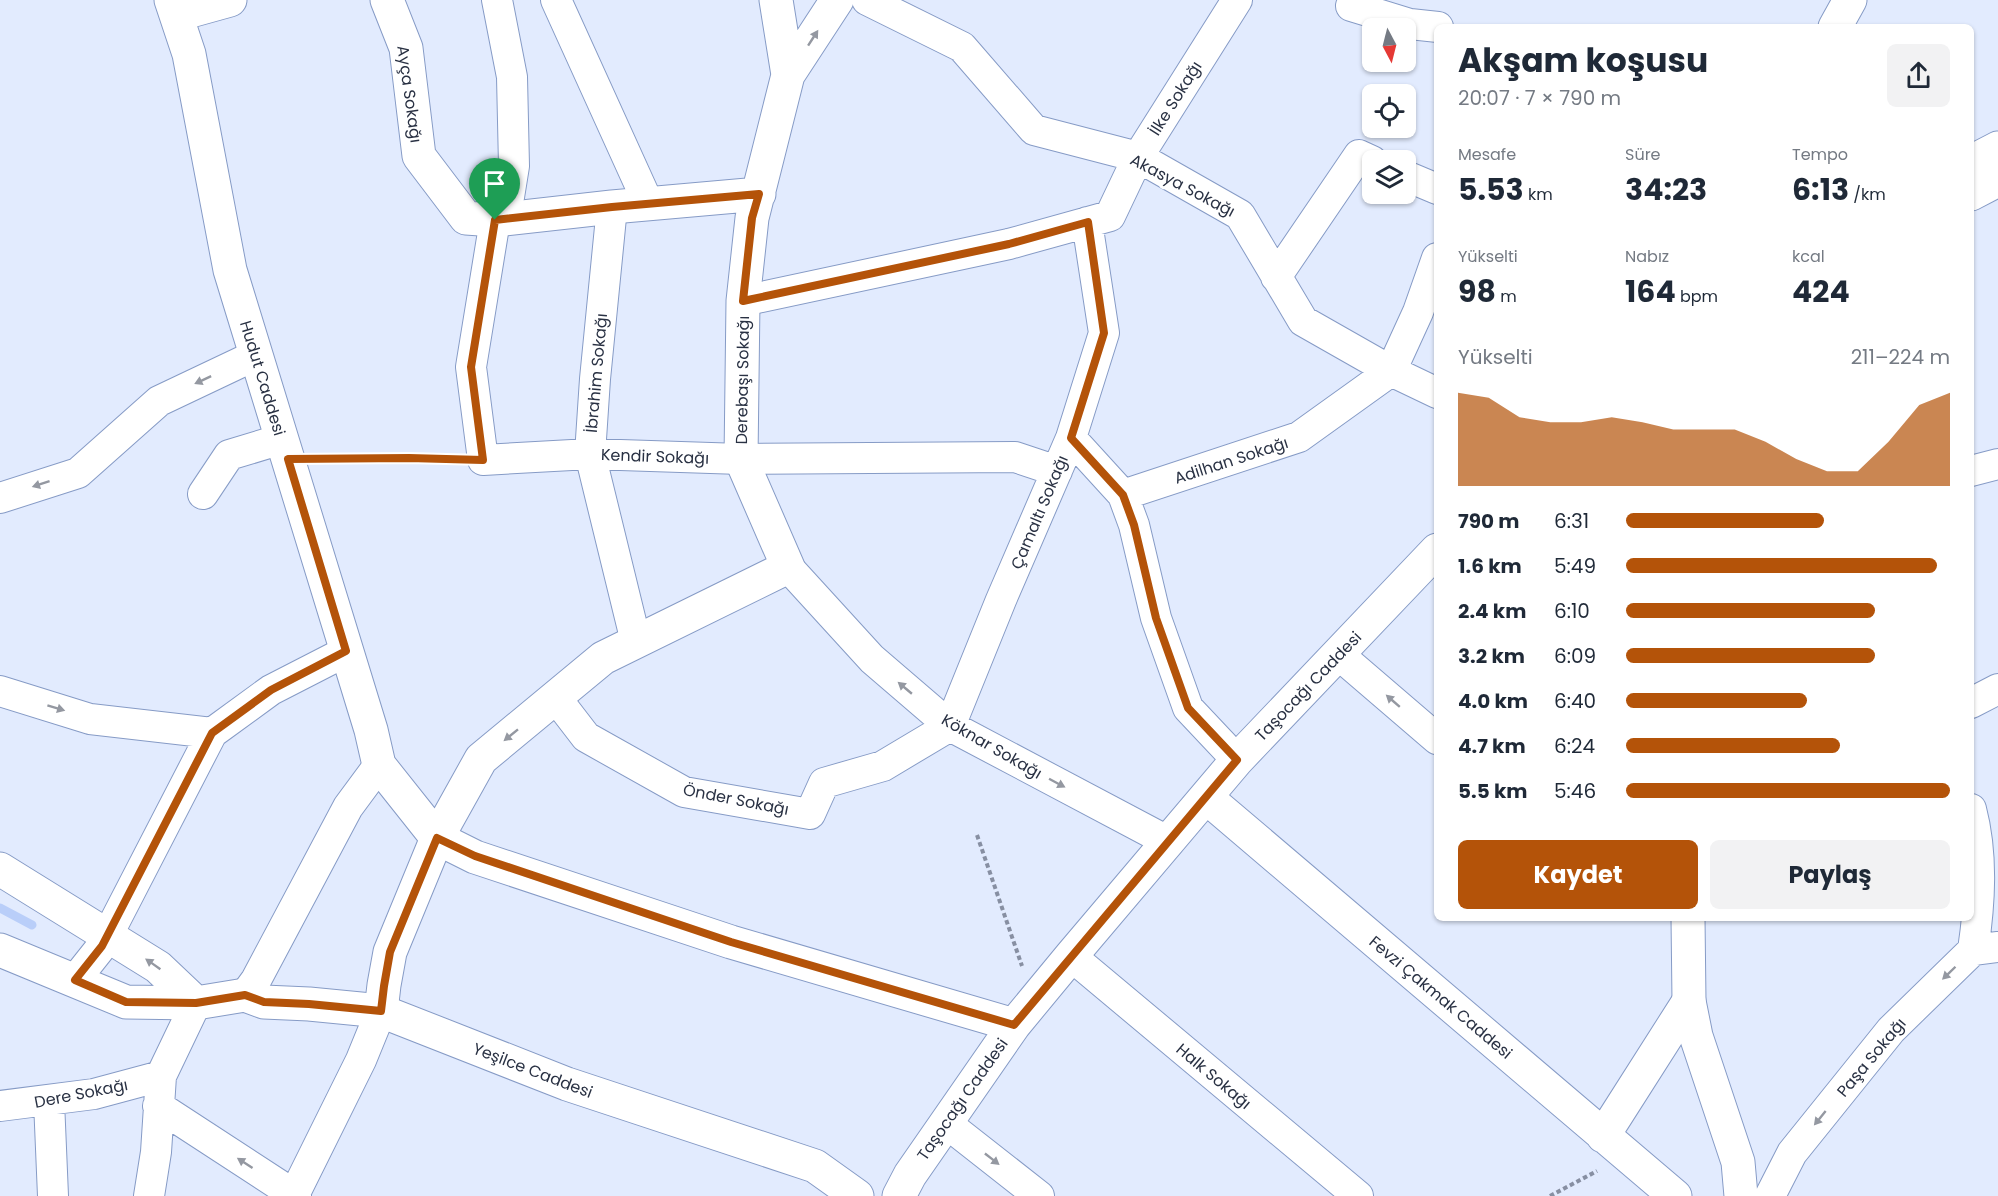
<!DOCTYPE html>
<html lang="tr">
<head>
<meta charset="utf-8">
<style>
	:root { --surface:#fff; --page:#f2f2f3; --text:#1f2937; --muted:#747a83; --accent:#b45309 }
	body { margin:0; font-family:Poppins,sans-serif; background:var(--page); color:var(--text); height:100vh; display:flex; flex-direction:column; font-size:22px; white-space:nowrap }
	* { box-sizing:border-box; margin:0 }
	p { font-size:20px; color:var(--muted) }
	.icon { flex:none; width:33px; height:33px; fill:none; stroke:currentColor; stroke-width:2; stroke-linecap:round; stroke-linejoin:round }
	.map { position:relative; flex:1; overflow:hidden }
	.drawer { position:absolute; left:1434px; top:24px; width:540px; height:897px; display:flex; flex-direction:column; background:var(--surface); border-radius:9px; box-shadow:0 2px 4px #0004 }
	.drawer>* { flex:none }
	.needle { width:39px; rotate:173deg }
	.controls { position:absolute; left:1362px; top:18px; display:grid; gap:12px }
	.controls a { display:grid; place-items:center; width:54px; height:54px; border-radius:9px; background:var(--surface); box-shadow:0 2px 4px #0004; font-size:30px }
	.pin { position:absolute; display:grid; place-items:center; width:51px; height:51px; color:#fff; margin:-62px -26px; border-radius:50% 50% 50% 0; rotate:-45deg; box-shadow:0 0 6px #0007 }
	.pin .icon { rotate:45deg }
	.round { display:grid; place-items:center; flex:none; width:63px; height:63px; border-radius:9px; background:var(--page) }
	.headline { display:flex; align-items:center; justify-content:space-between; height:102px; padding:0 24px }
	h1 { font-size:33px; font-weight:700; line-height:45px }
	.figures { display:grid; grid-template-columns:repeat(3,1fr); gap:9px; height:102px; padding:6px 24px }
	.figures div { display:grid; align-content:center }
	.figures b { font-size:30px; font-weight:700 }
	.figures small { font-size:16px; font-weight:400 }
	.figures p { font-size:16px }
	.chart { height:168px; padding:12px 24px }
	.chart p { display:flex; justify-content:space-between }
	.chart svg { width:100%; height:108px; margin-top:6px; fill:var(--accent); opacity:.7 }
	.primary-button { display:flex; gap:12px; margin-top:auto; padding:12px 24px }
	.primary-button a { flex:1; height:69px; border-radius:9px; background:var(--accent); color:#fff; font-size:24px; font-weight:700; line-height:69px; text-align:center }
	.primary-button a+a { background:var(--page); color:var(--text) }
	ul { padding:0 24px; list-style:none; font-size:20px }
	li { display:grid; grid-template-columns:96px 72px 1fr; align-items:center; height:45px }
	li i { height:15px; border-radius:8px; background:var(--accent) }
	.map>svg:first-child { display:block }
</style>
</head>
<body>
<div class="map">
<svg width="1998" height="1196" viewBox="0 0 1998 1196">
	<rect width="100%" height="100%" fill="#e2ebfe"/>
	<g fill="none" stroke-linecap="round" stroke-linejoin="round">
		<!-- stream -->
		<path stroke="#b9cef9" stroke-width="9" d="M0,908L32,925"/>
		<defs>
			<path id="minor" d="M497,0L512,77L514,166L509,197L495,220L471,367L483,460L590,454L741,459L1015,457L1057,471
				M556,0L649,205
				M867,0L962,47L1034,130L1138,157L1240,215L1303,321L1391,371L1437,393
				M1351,6L1410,24L1438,27
				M1406,176L1437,189
				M612,207L595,379L590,454L636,642
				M1276,277L1359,155L1372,161
				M743,301L1009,244L1110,216L1138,157L1237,0
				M1071,438L1123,495L1134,525L1156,618L1188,708L1237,760
				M1971,471L1998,464
				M203,494L229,455L282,439
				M1123,495L1299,437L1391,371L1418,312L1437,258
				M0,498L78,473L159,401L256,355
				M788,567L872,659L950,726L1169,842
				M1338,654L1437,739
				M0,691L90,719L212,733
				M556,698L586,737L684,792L810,814L824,783L883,766L950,726
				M1971,703L1998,689
				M950,726L1001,600L1071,438L1104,333L1087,222
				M1971,809C1983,855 1980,903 1973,950
				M1071,956L1358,1196
				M75,980L102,946L212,733L271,690L347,651
				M245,995L256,980L348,807L379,765
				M49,1101L53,1196
				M0,1106L94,1094L161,1076
				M158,1106L296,1196
				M946,1123L1039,1196
				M294,1195L361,1060L381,1011
				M149,1196L156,1152L161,1076L196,1003
				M1770,1196L1792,1153L1891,1030L1973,950L1998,947"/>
			<path id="tertiary" d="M171,0L189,54L230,270L371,730L379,765L437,838L475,857L731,942L1014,1025
				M387,0L406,48L419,156L466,218L495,220L612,207L759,194
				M776,0L788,75
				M176,15L230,0
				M1835,27L1850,0
				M1207,798L1675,1196
				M381,1011L384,985L390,952L437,838L481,759L603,658L788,567L741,459L743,301L752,218L788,75L837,0
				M1603,1136L1689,1001
				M899,1196L910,1175L1014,1025L1071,956L1237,760L1437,550"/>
			<path id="secondary" d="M1971,162L1998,148
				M1971,194L1998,180
				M0,869L158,967L196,1003
				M1688,918L1689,1001L1696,1036L1738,1162L1741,1196
				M0,950L126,1002L196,1003L245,995L264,1002L309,1004L381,1011L567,1084L815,1166L857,1196"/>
		</defs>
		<!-- minor casing -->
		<use href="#minor" stroke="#869bc6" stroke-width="32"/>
		<!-- tertiary casing -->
		<use href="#tertiary" stroke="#869bc6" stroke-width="35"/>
		<!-- secondary casing -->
		<use href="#secondary" stroke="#869bc6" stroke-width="35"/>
		<!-- path -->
		<path stroke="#878fa2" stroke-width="4" stroke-dasharray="4.5 3" stroke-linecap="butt" d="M322,459L409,457L452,459
			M977,835L1022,966
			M1550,1196L1597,1171"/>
		<!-- minor -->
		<use href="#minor" stroke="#fff" stroke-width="30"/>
		<!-- tertiary -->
		<use href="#tertiary" stroke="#fff" stroke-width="33"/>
		<!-- secondary -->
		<use href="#secondary" stroke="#fff" stroke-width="33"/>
	</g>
	<!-- one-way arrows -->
	<defs><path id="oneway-solid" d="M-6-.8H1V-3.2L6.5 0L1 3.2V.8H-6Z" transform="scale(1.5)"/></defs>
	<g fill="#9498a1">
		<use href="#oneway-solid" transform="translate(813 38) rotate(-57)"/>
		<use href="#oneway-solid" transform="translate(203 380) rotate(155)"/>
		<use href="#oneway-solid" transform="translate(41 484) rotate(162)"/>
		<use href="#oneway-solid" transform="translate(905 688) rotate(-140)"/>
		<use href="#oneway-solid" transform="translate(1393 701) rotate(-139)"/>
		<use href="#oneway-solid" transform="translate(56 708) rotate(17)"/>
		<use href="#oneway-solid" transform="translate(511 735) rotate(141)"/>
		<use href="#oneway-solid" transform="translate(1057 783) rotate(28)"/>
		<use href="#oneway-solid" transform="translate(153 964) rotate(-145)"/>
		<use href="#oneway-solid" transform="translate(1949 973) rotate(136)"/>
		<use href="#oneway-solid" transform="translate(1820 1118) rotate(129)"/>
		<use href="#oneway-solid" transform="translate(992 1159) rotate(38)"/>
		<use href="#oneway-solid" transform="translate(245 1163) rotate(-147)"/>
	</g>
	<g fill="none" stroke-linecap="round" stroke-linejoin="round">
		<defs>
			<path id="route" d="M759,194L752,218L743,301L1009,244L1088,222L1104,333L1071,438L1123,495L1134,525L1156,618L1188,708L1237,760L1014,1025L731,942L475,856L437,838L390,952L384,986L381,1011L309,1004L264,1002L245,995L196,1003L126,1002L75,980L102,946L212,733L271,690L346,651L288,459L409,458L483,460L471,367L495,220L612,207Z"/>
		</defs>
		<!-- route casing -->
		<use href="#route" stroke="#fff" stroke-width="12"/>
		<!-- route -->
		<use href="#route" stroke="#b45309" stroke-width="8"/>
	</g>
	<g text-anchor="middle" stroke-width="6" stroke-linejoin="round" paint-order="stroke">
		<!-- street labels -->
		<g font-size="16" fill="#293143" stroke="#fff">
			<text transform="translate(410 94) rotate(82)" y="6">Ayça Sokağı</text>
			<text transform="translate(1175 98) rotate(-58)" y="6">İlke Sokağı</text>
			<text transform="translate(1183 185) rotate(28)" y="6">Akasya Sokağı</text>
			<text transform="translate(596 373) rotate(-85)" y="6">İbrahim Sokağı</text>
			<text transform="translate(263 378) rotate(73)" y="6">Hudut Caddesi</text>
			<text transform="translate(742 380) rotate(-89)" y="6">Derebaşı Sokağı</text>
			<text transform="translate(655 456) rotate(2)" y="6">Kendir Sokağı</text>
			<text transform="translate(1231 460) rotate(-18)" y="6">Adilhan Sokağı</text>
			<text transform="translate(1039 512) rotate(-67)" y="6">Çamaltı Sokağı</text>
			<text transform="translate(1308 686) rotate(-46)" y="6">Taşocağı Caddesi</text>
			<text transform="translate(992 746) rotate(30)" y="6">Köknar Sokağı</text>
			<text transform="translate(736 799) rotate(11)" y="6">Önder Sokağı</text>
			<text transform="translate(1441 997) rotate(40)" y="6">Fevzi Çakmak Caddesi</text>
			<text transform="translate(1871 1057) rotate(-50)" y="6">Paşa Sokağı</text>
			<text transform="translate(533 1070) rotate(21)" y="6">Yeşilce Caddesi</text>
			<text transform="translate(1214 1076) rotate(40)" y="6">Halk Sokağı</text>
			<text transform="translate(81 1093) rotate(-11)" y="6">Dere Sokağı</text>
			<text transform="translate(962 1099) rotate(-55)" y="6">Taşocağı Caddesi</text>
		</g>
	</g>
</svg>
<div class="controls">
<a><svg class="needle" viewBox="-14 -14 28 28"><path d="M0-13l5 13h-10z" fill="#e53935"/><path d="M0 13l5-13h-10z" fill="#747a83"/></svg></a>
<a><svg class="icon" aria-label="locate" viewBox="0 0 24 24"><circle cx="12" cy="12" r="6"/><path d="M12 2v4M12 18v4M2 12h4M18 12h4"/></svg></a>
<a><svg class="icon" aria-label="layers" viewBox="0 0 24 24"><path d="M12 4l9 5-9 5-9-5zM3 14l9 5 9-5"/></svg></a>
</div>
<div class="pin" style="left:495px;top:220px;background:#1e9e55"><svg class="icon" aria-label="arrive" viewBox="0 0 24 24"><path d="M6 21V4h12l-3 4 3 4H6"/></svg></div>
<section class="drawer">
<div class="headline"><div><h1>Akşam koşusu</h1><p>20:07 · 7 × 790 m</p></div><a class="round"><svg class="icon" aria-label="share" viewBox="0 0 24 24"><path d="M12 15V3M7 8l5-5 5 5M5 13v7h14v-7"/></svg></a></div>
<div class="figures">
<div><p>Mesafe</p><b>5.53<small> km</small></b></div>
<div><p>Süre</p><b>34:23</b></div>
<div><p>Tempo</p><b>6:13<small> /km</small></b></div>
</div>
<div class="figures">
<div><p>Yükselti</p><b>98<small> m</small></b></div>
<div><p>Nabız</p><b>164<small> bpm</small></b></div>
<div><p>kcal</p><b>424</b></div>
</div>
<div class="chart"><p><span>Yükselti</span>211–224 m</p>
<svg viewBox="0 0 160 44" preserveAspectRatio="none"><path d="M0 44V6L10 8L20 16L30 18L40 18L50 16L60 18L70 21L80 21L90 21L100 26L110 33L120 38L130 38L140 26L150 11L160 6V44z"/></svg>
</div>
<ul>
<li><b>790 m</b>6:31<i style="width:61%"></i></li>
<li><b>1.6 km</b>5:49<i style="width:96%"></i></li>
<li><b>2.4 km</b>6:10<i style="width:77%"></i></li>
<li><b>3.2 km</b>6:09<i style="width:77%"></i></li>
<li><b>4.0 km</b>6:40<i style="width:56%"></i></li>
<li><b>4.7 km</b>6:24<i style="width:66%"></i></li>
<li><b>5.5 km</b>5:46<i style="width:100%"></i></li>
</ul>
<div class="primary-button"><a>Kaydet</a><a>Paylaş</a></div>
</section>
</div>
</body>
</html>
